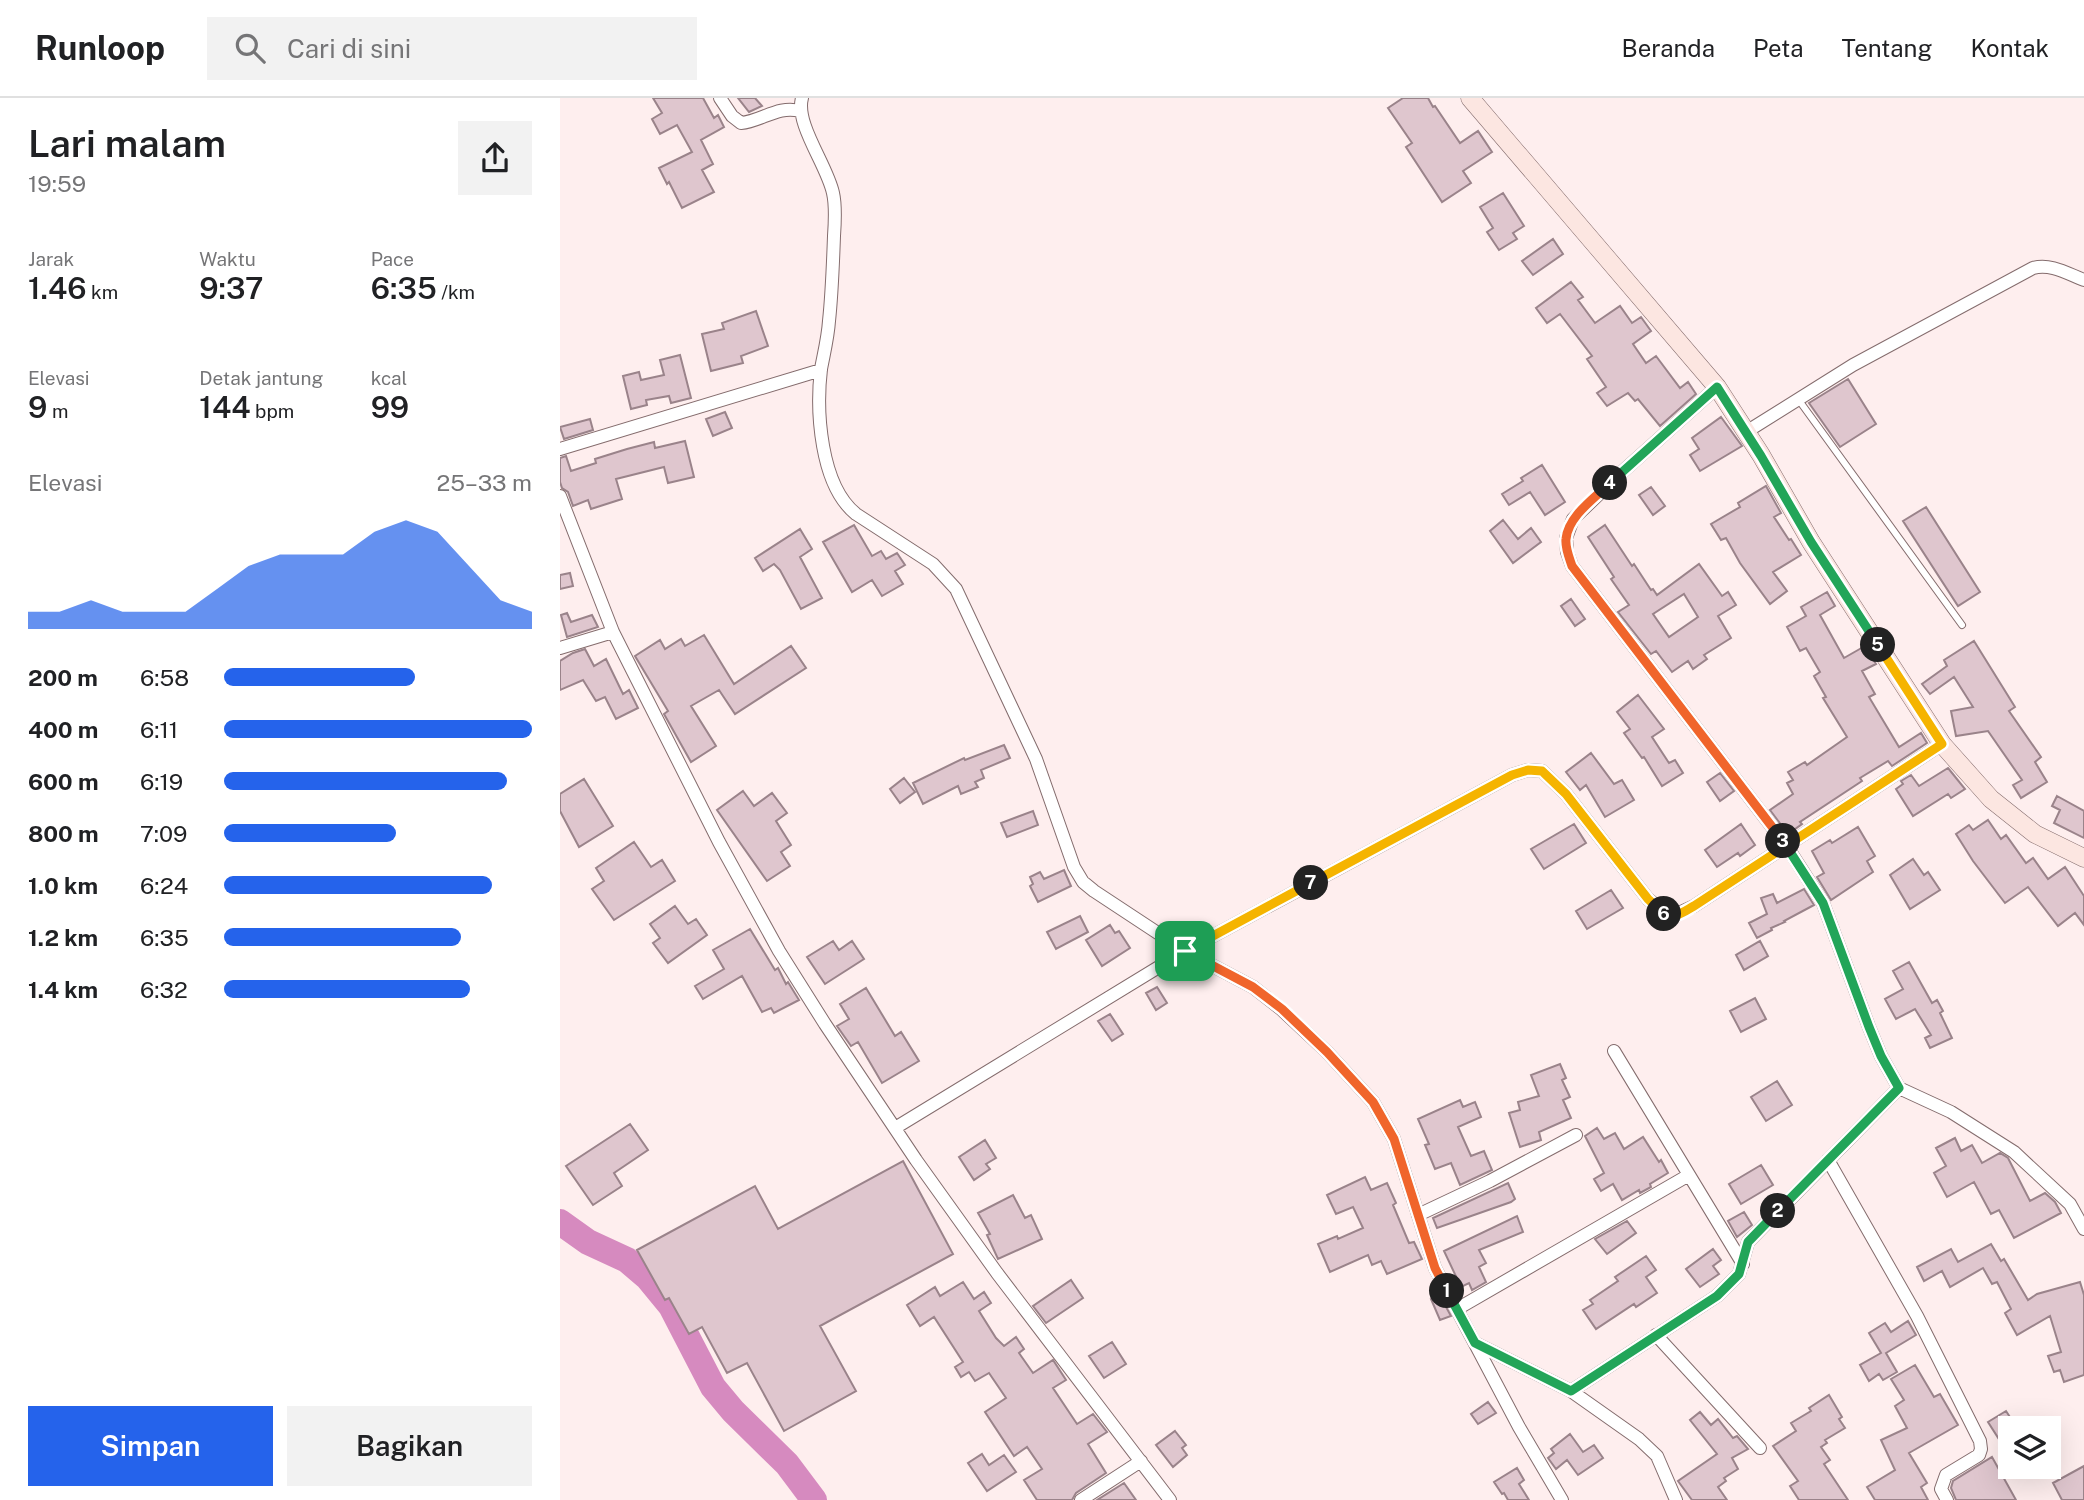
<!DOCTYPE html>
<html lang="id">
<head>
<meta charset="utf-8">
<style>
	:root { --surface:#fff; --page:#f2f2f2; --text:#202124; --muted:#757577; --line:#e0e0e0; --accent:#2563eb }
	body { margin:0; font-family:"Public Sans",sans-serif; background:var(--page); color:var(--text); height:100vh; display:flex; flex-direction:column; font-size:26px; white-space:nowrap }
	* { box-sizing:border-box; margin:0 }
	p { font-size:23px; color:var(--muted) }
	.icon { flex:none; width:38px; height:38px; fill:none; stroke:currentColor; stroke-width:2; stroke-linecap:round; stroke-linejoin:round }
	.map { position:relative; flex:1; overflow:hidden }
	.details { display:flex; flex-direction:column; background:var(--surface); width:560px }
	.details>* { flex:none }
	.tools { position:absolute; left:1438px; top:1318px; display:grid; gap:14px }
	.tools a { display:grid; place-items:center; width:63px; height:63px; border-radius:0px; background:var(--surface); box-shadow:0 7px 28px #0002; font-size:35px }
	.pin { position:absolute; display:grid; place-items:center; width:60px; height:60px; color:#fff; margin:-30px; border-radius:14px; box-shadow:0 4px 10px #0006 }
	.km { position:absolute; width:35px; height:35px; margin:-18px; border-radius:50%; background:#222; color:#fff; font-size:19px; line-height:35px; text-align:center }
	.round { display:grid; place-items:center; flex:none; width:74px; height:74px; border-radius:0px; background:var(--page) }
	.summary { display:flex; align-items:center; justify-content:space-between; height:119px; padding:0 28px }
	h1 { font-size:38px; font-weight:600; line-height:52px }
	.stats { display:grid; grid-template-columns:repeat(3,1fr); gap:10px; height:119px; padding:7px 28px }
	.stats div { display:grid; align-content:center }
	.stats b { font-size:30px; font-weight:600 }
	.stats small { font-size:19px; font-weight:400 }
	.stats p { font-size:19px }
	.chart { height:196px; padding:14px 28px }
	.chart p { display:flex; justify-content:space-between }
	.chart svg { width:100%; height:126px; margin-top:7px; fill:var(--accent); opacity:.7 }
	.button { display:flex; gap:14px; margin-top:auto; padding:14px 28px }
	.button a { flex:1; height:80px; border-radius:0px; background:var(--accent); color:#fff; font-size:28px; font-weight:600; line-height:80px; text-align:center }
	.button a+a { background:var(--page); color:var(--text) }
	ul { padding:0 28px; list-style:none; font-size:23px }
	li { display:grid; grid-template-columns:112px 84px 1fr; align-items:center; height:52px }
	li i { height:18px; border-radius:9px; background:var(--accent) }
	header { display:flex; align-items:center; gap:42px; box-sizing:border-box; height:98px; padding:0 35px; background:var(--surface); border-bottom:2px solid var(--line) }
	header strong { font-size:33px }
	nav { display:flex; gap:38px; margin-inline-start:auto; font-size:24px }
	.search { width:490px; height:63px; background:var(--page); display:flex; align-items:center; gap:18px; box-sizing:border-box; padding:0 24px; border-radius:0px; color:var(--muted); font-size:26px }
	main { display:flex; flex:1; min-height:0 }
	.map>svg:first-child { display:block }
</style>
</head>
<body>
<header>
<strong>Runloop</strong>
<div class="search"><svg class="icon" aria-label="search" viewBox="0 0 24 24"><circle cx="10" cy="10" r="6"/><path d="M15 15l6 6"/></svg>Cari di sini</div>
<nav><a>Beranda</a><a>Peta</a><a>Tentang</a><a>Kontak</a></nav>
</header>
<main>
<section class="details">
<div class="summary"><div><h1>Lari malam</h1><p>19:59</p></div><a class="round"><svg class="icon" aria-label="share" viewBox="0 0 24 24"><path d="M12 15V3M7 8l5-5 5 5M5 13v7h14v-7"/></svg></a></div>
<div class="stats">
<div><p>Jarak</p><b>1.46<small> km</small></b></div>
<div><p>Waktu</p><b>9:37</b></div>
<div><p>Pace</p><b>6:35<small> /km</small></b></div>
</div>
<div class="stats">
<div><p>Elevasi</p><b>9<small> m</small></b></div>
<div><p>Detak jantung</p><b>144<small> bpm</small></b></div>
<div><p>kcal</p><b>99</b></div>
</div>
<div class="chart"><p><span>Elevasi</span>25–33 m</p>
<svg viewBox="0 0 160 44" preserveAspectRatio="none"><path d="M0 44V38L10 38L20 34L30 38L40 38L50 38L60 30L70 22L80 18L90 18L100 18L110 10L120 6L130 10L140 22L150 34L160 38V44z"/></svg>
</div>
<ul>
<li><b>200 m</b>6:58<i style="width:62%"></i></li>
<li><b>400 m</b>6:11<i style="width:100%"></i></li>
<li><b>600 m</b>6:19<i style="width:92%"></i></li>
<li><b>800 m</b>7:09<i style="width:56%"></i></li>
<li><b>1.0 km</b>6:24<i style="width:87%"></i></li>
<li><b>1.2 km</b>6:35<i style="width:77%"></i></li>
<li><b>1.4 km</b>6:32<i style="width:80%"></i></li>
</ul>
<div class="button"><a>Simpan</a><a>Bagikan</a></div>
</section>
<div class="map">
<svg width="1524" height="1402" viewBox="0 0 1524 1402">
	<rect width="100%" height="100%" fill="#feeeee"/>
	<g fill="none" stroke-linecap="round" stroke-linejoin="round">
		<!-- river -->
		<path stroke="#d68abf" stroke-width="26" d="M0,1124L28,1144L67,1162L88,1180L111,1208L153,1289L173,1313L227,1366L254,1402"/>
	</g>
	<!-- building -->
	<path fill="#dfc6ce" stroke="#9a838a" stroke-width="2" fill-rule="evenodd" d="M93,0H143L154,20L158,17L164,29L141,42L153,66L142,72L154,94L122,110L109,84L107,86L99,70L132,54L117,27L100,36L92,21L102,15Z
		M178,0H195L202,8L189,14Z
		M843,0H868L873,9L875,8L900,45L918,33L932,54L903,73L911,85L882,104L846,49L852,45L828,10Z
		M943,95L964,128L953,135L957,141L939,152L927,134L933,130L920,109Z
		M993,141L1003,156L973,177L962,163Z
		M1011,184L1023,199L1018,202L1035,225L1060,208L1072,225L1081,219L1091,233L1073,246L1086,265L1096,258L1120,290L1128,284L1136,296L1100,328L1078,301L1075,303L1068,295L1047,308L1037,295L1046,289L1027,261L1032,258L1000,216L987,225L976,210Z
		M196,213L208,248L181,258L183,265L151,273L142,236L164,231L162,225Z
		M120,257L131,300L111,305L109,298L86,302L87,307L71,311L63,278L79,274L81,282L104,277L100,262Z
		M1288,281L1316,326L1280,349L1249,305Z
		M165,314L172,330L153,338L146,321Z
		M1161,319L1182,348L1140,373L1130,357L1139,351L1132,340Z
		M30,321L33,332L4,341L0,329Z
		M125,343L134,379L108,385L104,369L56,381L62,401L31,411L28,402L13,408L8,394L2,390L0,384V360L6,358L11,373L36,365L35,361L67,351L94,344L95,350Z
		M982,367L1005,404L985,417L970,394L949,407L942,396L963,383L961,380Z
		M1206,388L1221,415L1214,419L1229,442L1231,441L1241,457L1213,474L1227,493L1210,506L1180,465L1166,440L1161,442L1151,426L1180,409L1178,405Z
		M1091,389L1105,408L1093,417L1079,397Z
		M1366,409L1420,494L1398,508L1343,423Z
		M943,422L958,441L971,430L981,444L953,465L930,433Z
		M294,427L312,458L321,453L326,461L337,455L345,467L335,473L343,486L322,498L312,482L292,494L263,444Z
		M1045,427L1072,468L1074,466L1091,492L1093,491L1097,497L1139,466L1162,498L1168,494L1176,507L1158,518L1171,540L1144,557L1147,561L1133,571L1128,563L1112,574L1096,553L1091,556L1058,514L1069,507L1051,481L1054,479L1028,439ZM1124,496L1138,519L1109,539L1093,516Z
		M240,431L252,451L240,459L262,500L241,511L220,472L214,466L203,473L195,460Z
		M10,475L13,488L0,491V477Z
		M1267,494L1275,508L1260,517L1284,560L1305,548L1316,566L1302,573L1315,596L1309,599L1339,649L1361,635L1367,645L1332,668L1328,663L1300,680L1302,683L1240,724L1242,726L1228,736L1210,712L1233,696L1227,685L1233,682L1228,674L1245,664L1247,667L1287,639L1263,600L1266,599L1254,578L1260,574L1246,550L1240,553L1227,529L1246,518L1241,509Z
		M1011,501L1025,521L1015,528L1001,508Z
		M7,515L11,524L32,517L38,529L7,539L1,517Z
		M144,537L174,586L231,548L246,570L175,616L159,592L131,608L156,648L131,664L104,616L108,613L75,558L100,542L105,551L121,541L125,548Z
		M1414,543L1455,609L1449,613L1481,659L1475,664L1487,684L1461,700L1453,687L1462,682L1428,633L1396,638L1391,613L1413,609L1394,579L1370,596L1362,586L1387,568L1384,562Z
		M25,551L34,568L46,561L63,596L69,592L78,610L56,621L45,599L36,603L23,582L0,592V563L13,555Z
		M1078,597L1104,631L1092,639L1109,665L1115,662L1123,675L1102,688L1084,659L1082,660L1064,635L1070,631L1057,614Z
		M444,647L450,660L421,672L424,680L415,684L418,689L401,696L398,688L363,706L353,685L404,660L405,662Z
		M1031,655L1054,686L1062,682L1074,702L1045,719L1026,687L1020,692L1006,674Z
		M1388,670L1405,691L1391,700L1388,696L1353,718L1336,691L1343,686L1341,683L1351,677L1359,688Z
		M1160,675L1174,693L1160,703L1147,684Z
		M344,680L355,694L340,705L330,691Z
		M24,681L53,728L19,749L0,713V696Z
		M183,693L194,708L212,695L227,715L216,723L231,747L221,754L230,768L207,783L157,712Z
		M1497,698L1524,713V740L1494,725L1500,712L1492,708Z
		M473,713L478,727L447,739L441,725Z
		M1428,722L1441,741L1446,737L1466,765L1473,760L1488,781L1505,769L1524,798V827L1515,815L1498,828L1468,789L1445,805L1413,763L1396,736L1409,727L1413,732Z
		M1014,726L1026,745L984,771L971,751Z
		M1181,726L1195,747L1180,758L1178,755L1157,769L1145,752Z
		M1298,729L1315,758L1307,763L1313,774L1271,802L1257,779L1264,775L1252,753L1270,742L1272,745Z
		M74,744L91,769L102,762L115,783L54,822L32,791L44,783L36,770Z
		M1353,761L1364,777L1368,774L1380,792L1350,811L1330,777Z
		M504,772L511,788L478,804L470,788L473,786L470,779L480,774L484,781Z
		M1244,791L1254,807L1224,823L1225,824L1211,830L1212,832L1197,840L1189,825L1207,816L1201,800L1213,796L1217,805Z
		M1051,792L1063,810L1027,831L1016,813Z
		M115,808L128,826L136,821L147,837L108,865L93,845L100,840L90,826Z
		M520,818L528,834L496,851L487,834Z
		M550,827L555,835L559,833L570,850L542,868L526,842Z
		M190,831L215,872L218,870L226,886L228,884L239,902L214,915L211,910L202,914L182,878L143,901L135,888L164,871L153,852Z
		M273,843L279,852L292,843L304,861L265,886L247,859Z
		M1200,843L1208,858L1184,872L1176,857Z
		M1349,864L1372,905L1377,902L1383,913L1380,915L1392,940L1370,950L1365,940L1371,937L1355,911L1336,921L1325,901L1343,891L1333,873Z
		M597,889L607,905L596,912L586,895Z
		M306,890L335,938L341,934L359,963L322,985L298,944L291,948L277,928L289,921L280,906Z
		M1195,900L1206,921L1181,934L1170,913Z
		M550,916L563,936L552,943L538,923Z
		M1000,966L1006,980L1002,982L1010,999L1003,1002L1011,1020L979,1034L981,1042L960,1049L949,1015L960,1012L958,1004L979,998L971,977Z
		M1217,983L1232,1007L1206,1023L1191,999Z
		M900,1002L903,1009L915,1004L921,1019L898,1029L911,1058L924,1053L932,1072L900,1087L891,1065L875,1071L865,1047L869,1046L858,1021Z
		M70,1026L88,1052L54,1075L62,1088L33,1107L6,1068Z
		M1037,1030L1044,1041L1055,1035L1064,1051L1083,1039L1099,1064L1101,1062L1108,1075L1090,1086L1091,1089L1080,1095L1079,1092L1062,1102L1053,1086L1041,1093L1034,1081L1044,1075L1025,1038Z
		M1395,1040L1401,1053L1412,1047L1422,1065L1440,1055L1448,1060L1470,1103L1485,1095L1495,1104L1501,1115L1454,1140L1439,1112L1431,1116L1414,1084L1387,1099L1374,1075L1386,1068L1376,1050Z
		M425,1042L436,1060L426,1066L430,1071L414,1082L399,1059Z
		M343,1063L393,1156L260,1228L296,1293L224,1333L187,1265L167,1275L142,1229L129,1236L109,1200L105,1202L77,1152L195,1088L218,1131Z
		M1201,1067L1213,1087L1181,1106L1169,1086Z
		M805,1079L811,1092L827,1085L836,1105L833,1107L849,1145L854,1144L862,1161L827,1176L821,1163L812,1167L808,1157L770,1174L758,1146L777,1138L778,1141L803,1130L793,1109L776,1116L767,1097Z
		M948,1085L955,1101L951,1104L877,1130L873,1120Z
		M453,1097L465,1120L471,1117L482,1141L438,1161L427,1137L430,1136L418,1115Z
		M1184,1114L1192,1127L1177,1139L1168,1123Z
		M957,1118L963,1134L919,1152L926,1165L919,1169L926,1184L912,1192L909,1185L901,1189L884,1153Z
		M1067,1123L1076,1135L1047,1156L1035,1141Z
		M1431,1146L1441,1163L1444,1161L1468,1202L1477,1196L1520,1184L1524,1197V1277L1504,1284L1500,1272L1494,1274L1488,1258L1501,1254L1490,1218L1457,1237L1445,1215L1451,1211L1437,1184L1432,1186L1423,1170L1390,1189L1382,1173L1364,1183L1357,1169L1391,1151L1398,1164Z
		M1153,1151L1161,1162L1153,1168L1159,1176L1140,1189L1126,1171Z
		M1086,1158L1096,1172L1086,1179L1097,1195L1076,1209L1074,1206L1036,1231L1023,1212L1033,1206L1030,1202L1058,1183L1055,1179Z
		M511,1182L523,1200L486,1225L473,1208Z
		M403,1184L414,1201L424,1194L431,1205L419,1213L436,1240L444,1248L456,1239L464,1251L459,1255L473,1275L493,1262L506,1282L493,1290L517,1326L533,1316L547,1334L528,1346L546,1375L516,1395L512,1402H477L464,1382L482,1371L467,1349L454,1358L425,1314L446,1300L429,1275L415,1283L409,1274L401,1279L395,1269L403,1264L374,1219L360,1228L347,1207L375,1189L380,1198Z
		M880,1198L891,1218L880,1222L871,1201Z
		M1348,1223L1356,1237L1326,1255L1337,1274L1323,1282L1319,1276L1309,1283L1300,1267L1321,1255L1309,1235L1325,1225L1331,1234Z
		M552,1244L566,1266L544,1280L529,1258Z
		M1355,1267L1374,1299L1380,1296L1398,1327L1349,1355L1367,1385L1361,1389L1368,1402H1315L1307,1389L1335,1372L1321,1342L1347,1330L1335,1308L1344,1302L1331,1281Z
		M1269,1297L1282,1319L1279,1321L1285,1330L1265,1342L1267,1345L1261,1349L1270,1362L1264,1366L1288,1402H1239L1230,1388L1238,1383L1213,1348L1236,1333L1231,1325L1251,1313L1249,1310Z
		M928,1304L936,1315L918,1326L911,1316Z
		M1446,1313L1457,1330H1451V1360L1428,1324Z
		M1140,1314L1151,1327L1158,1321L1173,1340L1177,1338L1188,1351L1172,1360L1178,1371L1164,1380L1166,1383L1158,1389L1167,1402H1132L1118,1383L1157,1356L1130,1322Z
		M615,1333L626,1347L622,1350L627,1357L613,1369L596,1347Z
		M1010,1336L1023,1354L1034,1347L1043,1360L1018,1377L1007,1362L996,1371L988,1360L994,1355L991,1351Z
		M422,1356L429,1367L444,1357L456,1374L427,1393L408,1365Z
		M1432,1359L1456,1402H1396L1391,1390L1393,1383Z
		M1524,1368V1402H1502L1493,1385Z
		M957,1370L964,1382L959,1386L969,1402H948L944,1395L942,1396L934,1384Z
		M564,1385L576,1402H537Z"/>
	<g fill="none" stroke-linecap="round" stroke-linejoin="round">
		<defs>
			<path id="lane" d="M1238,301L1402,527"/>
			<path id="street" d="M160,0L172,18L181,25C202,23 218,7 240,13
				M242,0C235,26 267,67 273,95C276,108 275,124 274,138C273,166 272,195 269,223C268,239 264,255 261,271C256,313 260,387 296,416L373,466L396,491L476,661L514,769L523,784L534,793L625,853L693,889L721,911L767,954L813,1004L834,1041L875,1170L959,1329L1002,1402
				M1157,289L1061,375L1013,421L1006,440L1007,454L1012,468L1226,747L1263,805L1309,929L1321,958L1339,990L1391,1014L1454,1054L1510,1106L1524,1131
				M1186,334L1293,267L1473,170C1491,165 1508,176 1524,182
				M0,351L261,272
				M0,398L53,534L159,744L219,853L265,926L356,1062L437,1175L610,1402
				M0,550L53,534
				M1054,953L1183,1166
				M335,1030L625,853L952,677L968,672L982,673L1006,696L1088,801L1110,819L1134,808L1382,646
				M1268,1062L1357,1218L1420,1343L1421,1351L1419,1357L1386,1377L1381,1391L1387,1402
				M858,1117L930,1083L1016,1037
				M897,1211L1129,1077
				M1096,1237L1200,1350
				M915,1245L1011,1293L1079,1341L1097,1358L1116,1402
				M1011,1293L1157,1198L1179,1176L1188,1144L1339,990
				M521,1402L581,1363"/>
			<path id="secondary" d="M910,0L1157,289L1201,357L1251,444L1382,646L1431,701L1475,736L1524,760"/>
		</defs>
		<!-- lane casing -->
		<use href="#lane" stroke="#846c6d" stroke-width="8"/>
		<!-- street casing -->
		<use href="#street" stroke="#846c6d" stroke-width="14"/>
		<!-- secondary casing -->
		<use href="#secondary" stroke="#846c6d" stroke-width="19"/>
		<!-- lane -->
		<use href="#lane" stroke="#fff" stroke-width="6"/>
		<!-- street -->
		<use href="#street" stroke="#fff" stroke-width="12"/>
		<!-- secondary -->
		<use href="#secondary" stroke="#fce6e1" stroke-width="18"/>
	</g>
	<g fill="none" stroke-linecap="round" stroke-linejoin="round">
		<defs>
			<path id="split-1" d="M625,853L693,889L722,911L767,954L813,1004L834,1041L875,1170L887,1193"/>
			<path id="split-2" d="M887,1193L915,1245L1011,1293L1157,1198L1179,1176L1188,1144L1218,1113"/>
			<path id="split-3" d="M1218,1113L1339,990L1321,958L1309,929L1263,805L1223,743"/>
			<path id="split-4" d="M1050,385C1035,400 1008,418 1006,441C1005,450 1009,459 1012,468L1223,743"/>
			<path id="split-5" d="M1050,385L1157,289L1201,358L1251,444L1318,547"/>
			<path id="split-6" d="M1104,816C1114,822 1125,813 1134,808L1382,646L1318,547"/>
			<path id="split-7" d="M751,785L952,677L968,672L982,673L1006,696L1088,801L1104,816"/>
			<path id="split-8" d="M625,853L751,785"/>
		</defs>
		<!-- split-1 casing -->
		<use href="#split-1" stroke="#fff" stroke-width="14"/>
		<!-- split-2 casing -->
		<use href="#split-2" stroke="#fff" stroke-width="14"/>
		<!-- split-3 casing -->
		<use href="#split-3" stroke="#fff" stroke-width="14"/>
		<!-- split-4 casing -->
		<use href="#split-4" stroke="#fff" stroke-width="14"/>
		<!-- split-5 casing -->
		<use href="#split-5" stroke="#fff" stroke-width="14"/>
		<!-- split-6 casing -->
		<use href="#split-6" stroke="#fff" stroke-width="14"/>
		<!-- split-7 casing -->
		<use href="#split-7" stroke="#fff" stroke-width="14"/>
		<!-- split-8 casing -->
		<use href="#split-8" stroke="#fff" stroke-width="14"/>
		<!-- split-1 -->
		<use href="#split-1" stroke="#f0652b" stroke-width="9"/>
		<!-- split-2 -->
		<use href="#split-2" stroke="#22a559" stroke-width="9"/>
		<!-- split-3 -->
		<use href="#split-3" stroke="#22a559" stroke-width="9"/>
		<!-- split-4 -->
		<use href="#split-4" stroke="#f0652b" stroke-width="9"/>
		<!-- split-5 -->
		<use href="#split-5" stroke="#22a559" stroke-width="9"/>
		<!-- split-6 -->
		<use href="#split-6" stroke="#f5b400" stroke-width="9"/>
		<!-- split-7 -->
		<use href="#split-7" stroke="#f5b400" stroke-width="9"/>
		<!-- split-8 -->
		<use href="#split-8" stroke="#f5b400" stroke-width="9"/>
	</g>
</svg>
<div class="tools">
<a><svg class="icon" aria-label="layers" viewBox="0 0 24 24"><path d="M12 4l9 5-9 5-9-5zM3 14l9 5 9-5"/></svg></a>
</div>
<div class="pin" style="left:625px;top:853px;background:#1e9e55"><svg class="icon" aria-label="arrive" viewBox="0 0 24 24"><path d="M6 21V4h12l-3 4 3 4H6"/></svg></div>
<b class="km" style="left:887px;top:1193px">1</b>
<b class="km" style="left:1218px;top:1113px">2</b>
<b class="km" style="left:1223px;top:743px">3</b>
<b class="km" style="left:1050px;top:385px">4</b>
<b class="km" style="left:1318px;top:547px">5</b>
<b class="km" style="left:1104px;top:816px">6</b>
<b class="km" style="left:751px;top:785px">7</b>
</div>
</main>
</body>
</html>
